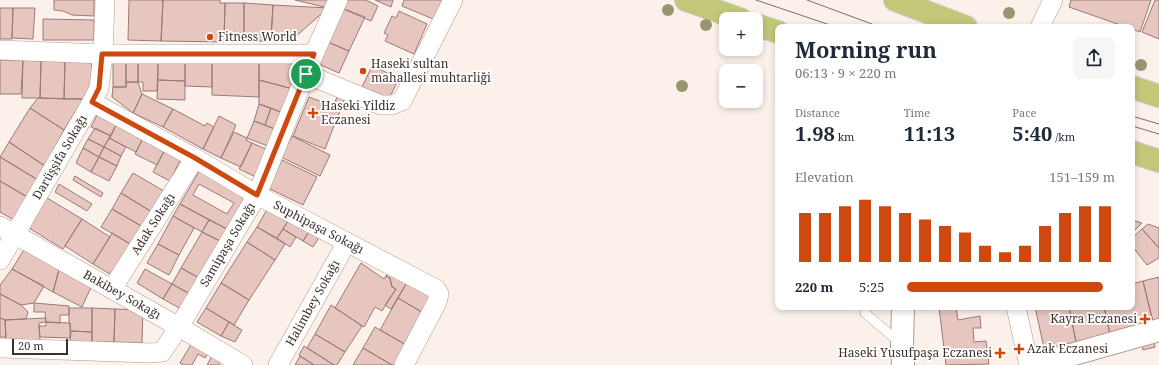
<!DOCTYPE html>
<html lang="en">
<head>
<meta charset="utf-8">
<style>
	:root { --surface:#fff; --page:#f6f6f7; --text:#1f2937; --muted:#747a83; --accent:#cf480f }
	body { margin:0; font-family:"Noto Serif",serif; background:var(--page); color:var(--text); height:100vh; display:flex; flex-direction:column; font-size:15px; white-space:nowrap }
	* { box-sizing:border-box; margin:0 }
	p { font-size:13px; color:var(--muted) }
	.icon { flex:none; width:22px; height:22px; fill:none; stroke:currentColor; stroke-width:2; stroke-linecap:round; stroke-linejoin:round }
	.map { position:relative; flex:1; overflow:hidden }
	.panel { position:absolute; left:775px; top:24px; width:360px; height:286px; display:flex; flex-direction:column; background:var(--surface); border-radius:8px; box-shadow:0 2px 6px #0003 }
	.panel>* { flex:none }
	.controls { position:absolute; left:719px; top:12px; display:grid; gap:8px }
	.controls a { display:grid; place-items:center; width:44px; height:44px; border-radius:8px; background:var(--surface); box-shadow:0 2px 6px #0003; font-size:20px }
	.scale { position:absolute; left:12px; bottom:10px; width:56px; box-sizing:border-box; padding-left:4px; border:2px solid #3c312b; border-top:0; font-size:11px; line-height:14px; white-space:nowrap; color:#3c312b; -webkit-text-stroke:3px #fff; paint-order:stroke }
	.pin { position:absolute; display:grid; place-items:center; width:34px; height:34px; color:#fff; margin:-17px; border:2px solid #fff; border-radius:50%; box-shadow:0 1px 4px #0007 }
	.round { display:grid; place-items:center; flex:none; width:42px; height:42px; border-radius:8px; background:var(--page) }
	.overview { display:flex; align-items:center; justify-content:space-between; height:68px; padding:0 20px }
	h1 { font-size:22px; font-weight:700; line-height:30px }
	.stats { display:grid; grid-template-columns:repeat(3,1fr); gap:6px; height:68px; padding:4px 20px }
	.stats div { display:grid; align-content:center }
	.stats b { font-size:20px; font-weight:700 }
	.stats small { font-size:11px; font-weight:400 }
	.stats p { font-size:11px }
	.chart { height:112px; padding:8px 20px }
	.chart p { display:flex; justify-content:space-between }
	.chart svg { width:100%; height:72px; margin-top:4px; stroke:var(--accent); stroke-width:6 }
	ul { padding:0 20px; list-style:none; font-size:13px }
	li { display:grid; grid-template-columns:64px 48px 1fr; align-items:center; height:30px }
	li i { height:10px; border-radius:5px; background:var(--accent) }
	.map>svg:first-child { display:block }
</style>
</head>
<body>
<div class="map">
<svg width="1159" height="365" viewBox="0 0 1159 365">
	<rect width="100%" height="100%" fill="#fcf0ea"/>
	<!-- building -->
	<path fill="#e7c6c0" stroke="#997b76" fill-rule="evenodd" d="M54,0H94V16L72,15L63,11L54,10Z
		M129,0H163L161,41L128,40Z
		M163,0H220V3H225L224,42L161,41Z
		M295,0H331L328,8Z
		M342,0H366L378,6L371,21L339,7Z
		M375,0H393L391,7Z
		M404,0H447L438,21L402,6Z
		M1071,0H1151L1140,32L1132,29V27H1126L1069,7Z
		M1155,0H1159V39L1142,32Z
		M225,3H244V38H224Z
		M244,3L273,5L271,41H244Z
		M273,5L328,8L294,38L271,37Z
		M339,7L365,17L349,51L323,40Z
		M0,8H13L12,39H0Z
		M13,8H35L33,39L12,38Z
		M399,11L427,24L414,54L385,41L388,35L384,33L392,16L396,18Z
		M43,19L94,20V40H43Z
		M323,40L349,51L339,73L314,62Z
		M0,60H23L21,94H0Z
		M23,60L41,61L40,98H22Z
		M41,61H65L64,99L40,98Z
		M65,61H92L91,87L83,99H64Z
		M113,61H126V87H113Z
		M126,61H138V82H126Z
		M138,61H158L157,91H143V82H138Z
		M158,61H185V81L158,80Z
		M185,61H212V87L185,86Z
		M212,61L259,63V97L212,95Z
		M259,63L303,64L297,90L259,80Z
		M372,66L399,78L389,99L362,87Z
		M158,80L185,81V100L157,99Z
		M259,80L297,90L288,115L259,104Z
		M126,82H138L142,94L133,113L112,97L113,87H126Z
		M142,94L173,109L163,127L133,113Z
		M338,95L345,98L325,149L293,136L309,97L333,106Z
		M38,98L83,99L64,130L30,108Z
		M259,104L271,108L265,125L254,121Z
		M30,108L64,130L45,166L9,142Z
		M271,108L286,114L280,131L265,125Z
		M173,109L205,126L207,123L214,127L203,149L163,127Z
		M99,111L118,121L111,136L91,127Z
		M219,116L236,125L221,158L203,149Z
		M118,121L145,134L136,152L109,138Z
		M254,121L280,131L273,148L247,138Z
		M95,128L111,136L104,147L88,139Z
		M234,132L247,138L246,140L252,143L241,167L221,158Z
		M145,134L167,145L157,165L135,154Z
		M292,136L330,155L320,176L281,157Z
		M109,138L126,147L121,156L104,147Z
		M88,139L104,147L99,157L83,148Z
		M9,142L45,166L38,180L0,157Z
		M252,143L270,151L258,178L239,169Z
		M167,146L183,154L170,181L153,172Z
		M104,147L121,156L117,166L99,157Z
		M83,148L99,157L91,172L76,163Z
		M0,157L38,180L29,198L0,181Z
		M99,157L117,166L109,181L91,172Z
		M282,160L317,177L303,205L268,188Z
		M201,168L249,195L229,230L180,204ZM199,184L234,203L227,214L193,195Z
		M133,173L164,191L152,212L121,193Z
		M75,176L103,193L101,197L73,180Z
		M0,181L29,198L16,221L0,212Z
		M59,184L92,204L87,211L55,192Z
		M121,193L152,212L143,227L112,209Z
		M47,198L82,219L63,249L29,228Z
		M180,204L209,220L202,232L173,216Z
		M269,206L290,218L277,238L257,227Z
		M112,209L143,227L132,245L101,227Z
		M173,216L194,228L179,255L158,244Z
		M290,218L310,230L303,241L283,229Z
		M82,219L110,237L93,264L65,246Z
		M209,220L229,230L222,242L202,232Z
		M1132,220L1142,223L1132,233Z
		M1148,224L1159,228V248L1142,229Z
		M257,227L285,244L275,260L247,242Z
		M283,229L296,237L290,247L277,238Z
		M1142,229L1159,248V258L1147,265L1132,246V238Z
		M310,230L320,236L313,247L303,241Z
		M202,232L222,242L201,279L181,268Z
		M112,233L132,245L110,274L93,264Z
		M247,242L275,260L249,300L221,283Z
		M158,244L179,255L169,275L147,263Z
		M25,248L60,266L53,292L12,269Z
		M361,263L384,279L386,276L390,278L392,287L396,289L382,311L375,307L364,327L335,308Z
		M60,266L93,283L82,307L53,292Z
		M181,268L201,279L192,295L172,284Z
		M12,269L44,286L34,303L21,305L0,294V285Z
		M145,269L172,284L163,299L137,283Z
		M390,269L409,279L391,309L385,305L396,289L392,287L390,278L386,276Z
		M1159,277V321L1153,322L1143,281Z
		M409,279L436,294L425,314L398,298Z
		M1143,281L1153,322L1110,334L1104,307H1132V284Z
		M221,283L249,300L234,325L206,308Z
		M172,284L192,295L183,310L163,299Z
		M0,294L21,305L28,312L26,319L5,320L0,318Z
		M398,298L425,314L408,346L380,330Z
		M34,303L69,306V315H60V323L46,322L45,312H34Z
		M331,305L362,326L345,352L315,334Z
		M939,307H956L958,320L980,316L981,328H973L974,342L986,341L989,364L946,365Z
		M1035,307H1069L1076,342L1044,348Z
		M1069,307H1104L1110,334L1076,342Z
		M69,308H92V332L71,331L70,323H69Z
		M92,308L115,309L114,342H92Z
		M206,308L229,322L221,336L197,322Z
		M115,309L143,310L142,343L114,342Z
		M0,318L5,320L6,337H0Z
		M45,318L46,322L39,323L40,341L6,342L5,320Z
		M46,322L70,323V338L40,337L39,326H46Z
		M229,322L242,330L235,342L221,336Z
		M375,327L408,346L397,365H392L363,348Z
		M71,331L92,332V342H70Z
		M315,334L345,352L337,365H334L307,348Z
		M1153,339L1155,347L1143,350L1141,341Z
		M192,343L208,353L205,358L198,354L192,365H183L180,363Z
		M304,346L334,365H314L300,356L299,355Z
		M363,348L392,365H353Z
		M213,354L222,359L219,365H207Z
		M300,356L314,365H295Z"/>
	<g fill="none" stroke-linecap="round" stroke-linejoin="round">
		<defs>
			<path id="service" d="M865,313L900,343"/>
			<g id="minor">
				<path d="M1040,27L1053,0"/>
				<path d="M0,50L103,54H314"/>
				<path d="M306,74L381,105H392L402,101L453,0"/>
				<path id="s1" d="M92,102L195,158L257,195L436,289L439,294L437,302L404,365"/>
				<path id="s2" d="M0,226L179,327L243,365"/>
				<path id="s3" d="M0,260L92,102L99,88L103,54L105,0"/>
				<path id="s4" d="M112,289L195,158"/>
				<path d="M1016,307L1029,365"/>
				<path id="s5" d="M0,348L150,353L162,352L179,327L257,195L314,54L338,0"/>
				<path id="s6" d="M278,365L347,242"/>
			</g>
			<path id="tertiary" d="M903,307L902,345L903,365
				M1035,365L1159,330"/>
			<path id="primary" d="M686,0L740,19
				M895,0L966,27
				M756,25L778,32
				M1132,87L1159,96
				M1132,152L1159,161"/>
		</defs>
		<!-- service casing -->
		<use href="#service" stroke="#b69a8c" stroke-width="10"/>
		<!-- minor casing -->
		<use href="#minor" stroke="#b69a8c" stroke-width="20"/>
		<!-- tertiary casing -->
		<use href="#tertiary" stroke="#b69a8c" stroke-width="24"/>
		<!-- primary casing -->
		<use href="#primary" stroke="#d0cecc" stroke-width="24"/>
		<!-- service -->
		<use href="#service" stroke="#fff" stroke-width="9"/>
		<!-- minor -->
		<use href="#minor" stroke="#fff" stroke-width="19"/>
		<!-- tertiary -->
		<use href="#tertiary" stroke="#fff" stroke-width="22"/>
		<!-- primary -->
		<use href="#primary" stroke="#c3c778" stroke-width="22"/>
		<!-- tram -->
		<path stroke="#7c706a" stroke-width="1" d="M756,0L836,27
			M807,0L880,27
			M1132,116L1159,124
			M1132,126L1159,134"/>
	</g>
	<!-- trees -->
	<g fill="#989672">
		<circle cx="668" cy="10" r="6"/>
		<circle cx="1009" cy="13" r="6"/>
		<circle cx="706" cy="25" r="6"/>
		<circle cx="1141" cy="65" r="6"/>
		<circle cx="682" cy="86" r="6"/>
	</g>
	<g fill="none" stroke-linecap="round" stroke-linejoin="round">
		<defs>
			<path id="route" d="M102,54H314L257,195L195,158L92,102L99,88Z"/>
		</defs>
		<!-- route casing -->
		<use href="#route" stroke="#fff" stroke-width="8"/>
		<!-- route -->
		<use href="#route" stroke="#cf480f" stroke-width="5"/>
	</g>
	<!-- markers -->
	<g fill="#cf480f" stroke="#fff" stroke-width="1.5">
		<circle cx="210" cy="37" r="4"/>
		<circle cx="363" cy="71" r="4"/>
		<path d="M311 107h4v4h4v4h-4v4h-4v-4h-4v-4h4z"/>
		<path d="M1143 313h4v4h4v4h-4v4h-4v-4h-4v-4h4z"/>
		<path d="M1017 343h4v4h4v4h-4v4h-4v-4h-4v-4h4z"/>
		<path d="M998 347h4v4h4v4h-4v4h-4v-4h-4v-4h4z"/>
	</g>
	<g text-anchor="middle" stroke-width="3.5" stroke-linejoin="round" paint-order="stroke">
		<!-- poi labels -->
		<g font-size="12" fill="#3c312b" stroke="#fff" text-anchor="start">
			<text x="218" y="41">Fitness World</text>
			<text x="371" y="68">Haseki sultan<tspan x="371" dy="14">mahallesi muhtarliği</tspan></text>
			<text x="321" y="110">Haseki Yildiz<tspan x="321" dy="14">Eczanesi</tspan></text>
			<text x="1137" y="323" text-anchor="end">Kayra Eczanesi</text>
			<text x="1027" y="353">Azak Eczanesi</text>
			<text x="992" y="357" text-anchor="end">Haseki Yusufpaşa Eczanesi</text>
		</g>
		<!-- street labels -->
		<g font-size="12" fill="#3c312b" stroke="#fff">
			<text dy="4" stroke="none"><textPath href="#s3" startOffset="119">Darüşşifa Sokağı</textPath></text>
			<text dy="4" stroke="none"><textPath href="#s4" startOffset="77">Adak Sokağı</textPath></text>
			<text dy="4" stroke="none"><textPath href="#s1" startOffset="259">Suphipaşa Sokağı</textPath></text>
			<text dy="4" stroke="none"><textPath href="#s5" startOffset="288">Samipaşa Sokağı</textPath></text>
			<text dy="4" stroke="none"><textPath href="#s2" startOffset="140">Bakibey Sokağı</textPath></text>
			<text dy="4" stroke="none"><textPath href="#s6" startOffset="71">Halimbey Sokağı</textPath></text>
		</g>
	</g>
</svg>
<div class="controls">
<a>+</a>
<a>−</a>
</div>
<div class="scale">20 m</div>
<div class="pin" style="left:306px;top:74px;background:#1e9e55"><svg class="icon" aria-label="arrive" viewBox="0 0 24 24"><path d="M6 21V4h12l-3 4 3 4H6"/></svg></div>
<section class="panel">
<div class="overview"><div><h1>Morning run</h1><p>06:13 · 9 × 220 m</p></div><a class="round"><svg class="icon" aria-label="share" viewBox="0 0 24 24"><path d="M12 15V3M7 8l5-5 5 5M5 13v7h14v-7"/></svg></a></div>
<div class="stats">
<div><p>Distance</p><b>1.98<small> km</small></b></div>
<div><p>Time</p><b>11:13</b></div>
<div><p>Pace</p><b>5:40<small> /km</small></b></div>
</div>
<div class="chart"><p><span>Elevation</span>151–159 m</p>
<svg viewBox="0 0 160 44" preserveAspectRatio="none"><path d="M5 44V14M15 44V14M25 44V10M35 44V6M45 44V10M55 44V14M65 44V18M75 44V22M85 44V26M95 44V34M105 44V38M115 44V34M125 44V22M135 44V14M145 44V10M155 44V10"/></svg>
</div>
<ul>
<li><b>220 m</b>5:25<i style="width:94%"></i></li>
</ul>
</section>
</div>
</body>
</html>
